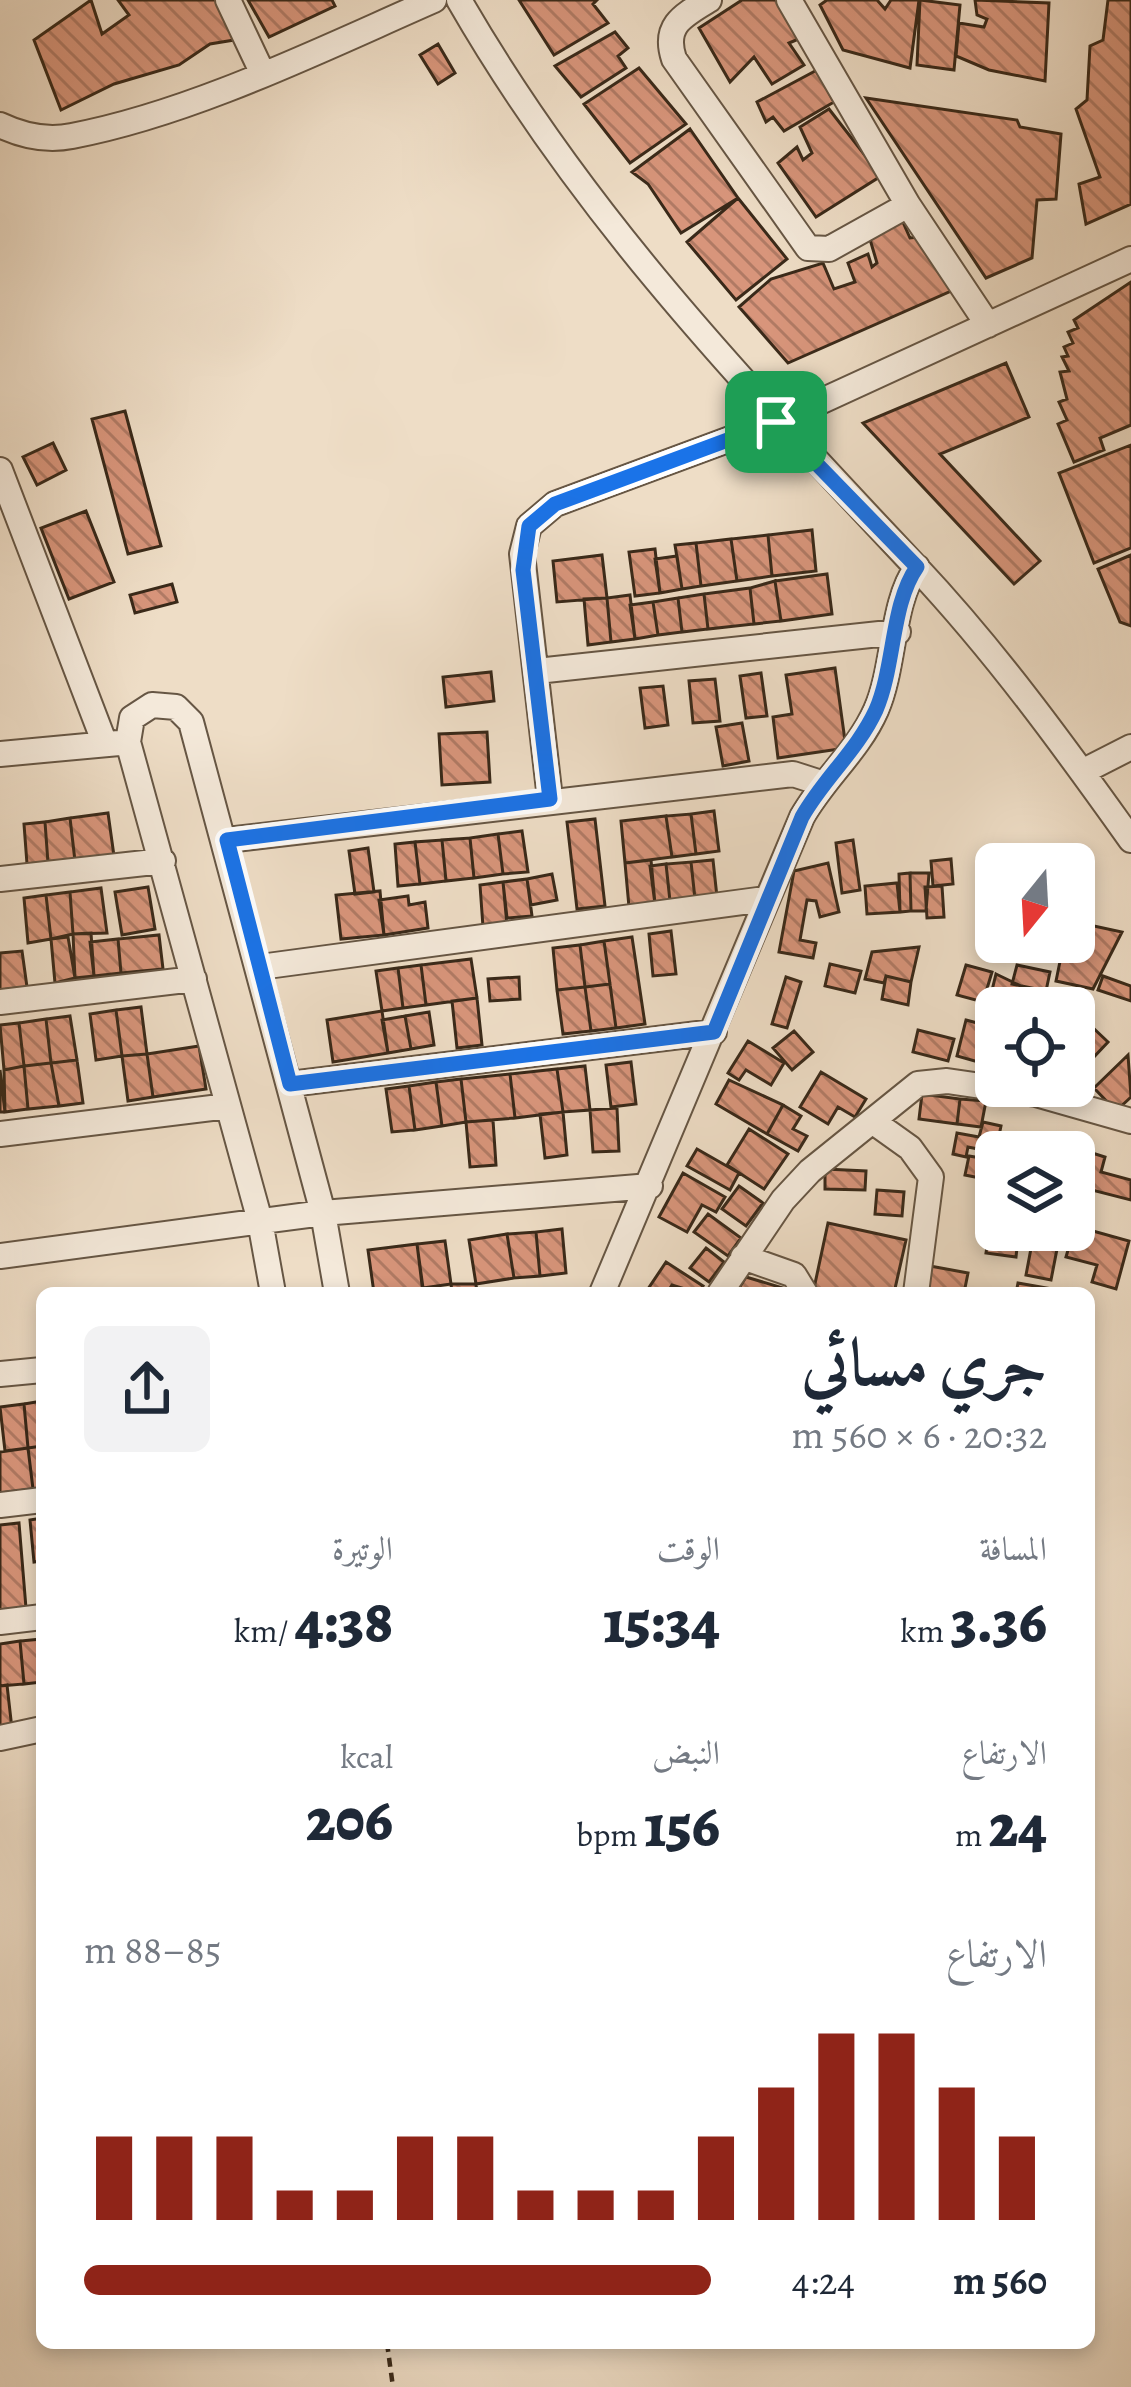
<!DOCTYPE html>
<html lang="ar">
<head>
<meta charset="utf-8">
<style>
	:root { --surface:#fff; --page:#f2f2f3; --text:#1f2937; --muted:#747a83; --accent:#8f2418 }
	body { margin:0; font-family:Alegreya,Amiri,serif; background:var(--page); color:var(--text); direction:rtl; height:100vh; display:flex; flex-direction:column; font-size:45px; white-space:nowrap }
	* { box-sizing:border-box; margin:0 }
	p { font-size:39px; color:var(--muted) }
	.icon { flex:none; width:66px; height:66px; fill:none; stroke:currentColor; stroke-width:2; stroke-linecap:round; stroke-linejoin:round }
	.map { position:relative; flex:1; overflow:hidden; direction:ltr }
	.panel { position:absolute; left:36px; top:1287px; width:1059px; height:1062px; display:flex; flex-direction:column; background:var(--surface); border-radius:18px; box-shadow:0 6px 18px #0003; direction:rtl }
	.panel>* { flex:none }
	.needle { width:78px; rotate:198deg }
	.controls { position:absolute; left:975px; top:843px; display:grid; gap:24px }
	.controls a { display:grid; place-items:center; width:120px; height:120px; border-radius:18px; background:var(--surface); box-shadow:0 6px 18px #0003; font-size:60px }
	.pin { position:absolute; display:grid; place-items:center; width:102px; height:102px; color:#fff; margin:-51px; border-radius:24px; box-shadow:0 6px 18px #0006 }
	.round { display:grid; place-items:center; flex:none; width:126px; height:126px; border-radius:18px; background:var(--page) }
	.summary { display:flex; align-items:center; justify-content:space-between; height:204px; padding:0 48px }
	h1 { font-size:66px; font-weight:800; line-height:90px }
	.metrics { display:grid; grid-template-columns:repeat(3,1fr); gap:18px; height:204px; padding:12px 48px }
	.metrics div { display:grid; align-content:center }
	.metrics b { font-size:60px; font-weight:800 }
	.metrics small { font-size:33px; font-weight:400 }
	.metrics p { font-size:33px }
	.chart { height:336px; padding:24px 48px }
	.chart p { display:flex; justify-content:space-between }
	.chart svg { width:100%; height:216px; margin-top:12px; stroke:var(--accent); stroke-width:6 }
	ul { padding:0 48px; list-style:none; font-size:39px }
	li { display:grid; grid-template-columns:192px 144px 1fr; align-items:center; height:90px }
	li i { height:30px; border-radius:15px; background:var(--accent) }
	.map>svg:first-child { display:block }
</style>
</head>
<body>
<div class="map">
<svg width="1131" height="2387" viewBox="0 0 1131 2387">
	<defs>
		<pattern id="building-back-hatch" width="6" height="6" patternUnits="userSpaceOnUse" patternTransform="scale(3)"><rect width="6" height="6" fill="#d8957b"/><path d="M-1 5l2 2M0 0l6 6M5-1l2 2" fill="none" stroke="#b07a64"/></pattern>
	</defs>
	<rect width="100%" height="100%" fill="#eeddc6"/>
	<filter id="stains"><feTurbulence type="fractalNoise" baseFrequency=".00167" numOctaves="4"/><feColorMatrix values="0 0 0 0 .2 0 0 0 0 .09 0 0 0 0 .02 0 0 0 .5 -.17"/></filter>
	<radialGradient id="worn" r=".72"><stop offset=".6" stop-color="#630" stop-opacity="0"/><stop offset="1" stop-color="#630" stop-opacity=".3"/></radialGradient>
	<!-- building -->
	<path fill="url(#building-back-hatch)" stroke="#392919" stroke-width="3" d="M91,0L102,34L129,15L118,0H217L234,40L210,44L179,65L114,84L61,110L34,40Z
		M248,0H332L335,6L269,37Z
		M519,0H597L593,4L608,23L554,55Z
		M742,0H780L801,38L789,43L804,65L772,84L754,57L730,82L699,28Z
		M827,0H877L885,9L891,0H919L910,68L843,50L820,5Z
		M920,0L960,5L954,70L917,65Z
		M975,0L1049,3L1045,81L989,70L956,56L959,23L984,27L987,19L977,15Z
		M1108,0H1131V204L1086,224L1079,184L1100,177L1076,109L1087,100L1090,46L1103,40Z
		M615,32L628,48L618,56L626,68L581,97L555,66Z
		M438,44L455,73L438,84L420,55Z
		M639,68L686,124L630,163L584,104Z
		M817,70L834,102L784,131L773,117L766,122L757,102Z
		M866,98L1017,120L1020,127L1061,134L1056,199L1037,200L1032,258L986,278Z
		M829,109L881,176L816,217L778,163L797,147L803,160L812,153L800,127Z
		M690,129L738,198L681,233L648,184L632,172Z
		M738,198L787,259L736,300L687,242Z
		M898,211L910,238L919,237L951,291L788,363L739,307L771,279L823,263L834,289L855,282L848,263L868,254L872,267L877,263L869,236Z
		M1131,282V425L1100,438L1104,450L1074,462L1058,424L1067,420L1059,402L1067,399L1060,372L1069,371L1062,357L1068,356L1064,347L1073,343L1068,332L1078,328L1074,320Z
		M1006,363L1029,417L940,454L1040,561L1014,584L863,423Z
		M125,411L161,546L128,554L92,419Z
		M53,443L66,470L37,485L23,457Z
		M1131,445V548L1094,563L1059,473Z
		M86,511L114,582L69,599L41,528Z
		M812,530L816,571L772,576L768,535Z
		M768,535L772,576L737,581L731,539Z
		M731,539L737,581L701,586L696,543Z
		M696,543L701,586L682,589L675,545Z
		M655,549L660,593L635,596L629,552Z
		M602,555L607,598L557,602L553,561Z
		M1131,555V626L1120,622L1098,569Z
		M677,556L682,589L660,593L655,559Z
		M827,574L832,614L781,621L775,581Z
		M775,581L781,621L754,624L750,588Z
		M172,584L177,602L135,613L130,595Z
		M750,588L754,624L708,629L704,594Z
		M704,594L708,629L682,632L678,598Z
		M630,595L635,639L611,642L607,598Z
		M607,598L611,642L588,645L584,599Z
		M678,598L682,632L658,635L653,602Z
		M653,602L658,635L635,639L630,605Z
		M835,668L846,748L778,758L773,717L792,714L786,675Z
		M491,672L494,701L446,707L443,677Z
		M761,673L767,716L746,718L740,676Z
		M715,679L720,721L693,723L689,681Z
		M663,686L668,725L645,728L640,688Z
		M742,723L749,761L723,766L716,727Z
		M487,732L490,782L442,785L439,734Z
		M714,811L719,851L696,854L691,814Z
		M108,813L114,856L75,861L70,818Z
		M691,814L696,854L672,857L666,816Z
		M666,816L672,857L625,863L621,821Z
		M70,818L75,861L48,863L45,822Z
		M595,819L605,906L577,909L567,822Z
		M45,822L48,863L27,864L24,824Z
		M522,831L528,872L503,874L498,834Z
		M498,834L503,874L474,878L470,838Z
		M470,838L474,878L446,881L442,840Z
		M442,840L446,881L420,884L415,842Z
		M853,840L860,890L842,893L836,843Z
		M415,842L420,884L398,886L395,844Z
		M368,848L374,892L355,894L349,851Z
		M951,859L953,884L933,886L931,861Z
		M651,860L655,904L629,907L625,863Z
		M713,860L717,897L695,899L691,862Z
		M691,862L695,899L670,901L666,864Z
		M828,863L839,912L820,917L816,901L807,900L800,940L816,943L813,958L779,952L794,871Z
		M991,863L996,864V891L985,888Z
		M666,864L670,901L655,904L650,866Z
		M910,873H929L926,911H911Z
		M910,873L911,911L900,912L899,874Z
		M552,874L557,900L531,905L527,879Z
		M527,879L532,916L507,918L503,882Z
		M503,882L507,925L483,927L480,885Z
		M897,883L900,912L867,914L865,886Z
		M942,886L944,917L927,918L925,887Z
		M148,887L155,929L122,935L115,892Z
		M101,888L107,933L73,934L70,892Z
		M1074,890L1087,893L1081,918L1074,916Z
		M380,891L384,935L341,939L336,895Z
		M70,892L73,934L51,939L46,895Z
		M46,895L51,939L28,943L24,898Z
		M408,896L409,905L425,902L428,928L384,935L379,900Z
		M1080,923L1122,932L1093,989L1056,981L1064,942H1074Z
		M671,931L676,974L653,976L649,934Z
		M91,933L94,976L75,978L73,934Z
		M159,935L163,969L121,973L118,939Z
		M68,937L75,978L55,983L51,939Z
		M632,937L645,1024L616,1028L604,941Z
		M118,939L121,973L94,976L90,942Z
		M604,941L610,984L585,987L580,945Z
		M580,945L585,987L557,990L553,948Z
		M919,947L911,982L886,976L884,983L865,979L872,952Z
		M22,951L27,987L0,990V953Z
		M471,959L477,998L426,1005L421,965Z
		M830,964L861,971L855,993L825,986Z
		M421,965L426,1005L403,1008L398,968Z
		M966,965L992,972L983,1002L957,995Z
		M1017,965L1050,972L1046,991L1012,984Z
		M398,968L403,1008L382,1011L376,971Z
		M996,974L1021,986L1016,1008H996V1017L986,1015Z
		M886,976L911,982L908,1005L882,999Z
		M1103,976L1131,986V1001L1098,990Z
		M519,977L520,999L490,1001L488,979Z
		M786,977L801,982L787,1028L772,1024Z
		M610,984L616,1028L591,1031L585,987Z
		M585,987L591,1031L563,1034L557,990Z
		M477,998L482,1045L457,1048L452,1001Z
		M141,1007L147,1054L122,1056L116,1010Z
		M116,1010L122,1056L96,1060L90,1014Z
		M382,1011L388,1053L333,1062L327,1020Z
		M429,1012L434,1045L411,1049L405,1016Z
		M70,1016L77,1060L51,1063L46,1019Z
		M405,1016L411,1049L388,1053L382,1020Z
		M46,1019L51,1063L24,1066L19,1023Z
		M966,1020L996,1028V1067L957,1056Z
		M19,1023L24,1066L4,1070L0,1025Z
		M1089,1024L1108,1042L1091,1060L1074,1043Z
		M918,1030L954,1039L948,1061L913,1052Z
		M794,1031L813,1052L792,1070L773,1048Z
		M748,1041L784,1063L771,1085L746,1070L739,1080L728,1073Z
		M199,1046L206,1089L153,1097L147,1054Z
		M147,1054L153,1097L128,1101L122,1056Z
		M1128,1055L1131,1097L1116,1111L1094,1088Z
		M77,1060L83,1103L59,1106L51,1063Z
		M631,1062L636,1104L611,1107L606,1065Z
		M51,1063L59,1106L28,1109L24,1066Z
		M24,1066L28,1109L5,1112L4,1070Z
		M585,1066L590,1110L563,1112L557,1069Z
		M557,1069L563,1112L515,1118L510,1074Z
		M0,1070L5,1112H0Z
		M821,1072L866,1099L855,1117L838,1107L828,1124L800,1107Z
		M510,1074L515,1118L466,1122L461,1079Z
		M461,1079L466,1122L442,1126L436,1082Z
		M729,1080L783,1105L767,1134L716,1104Z
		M436,1082L442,1126L415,1130L409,1086Z
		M409,1086L415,1130L392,1132L386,1089Z
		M922,1094L960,1099L957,1124L919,1119Z
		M960,1099L986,1101L981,1127L957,1124Z
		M783,1105L801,1116L793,1129L807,1136L798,1151L767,1134Z
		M617,1108L619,1151L593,1152L590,1110Z
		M563,1112L567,1155L545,1158L540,1114Z
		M493,1120L496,1165L470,1167L466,1122Z
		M983,1122L1001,1126L990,1180L965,1175L969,1156L981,1158L983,1150L968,1147L966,1157L953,1154L957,1133L979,1137Z
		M749,1129L788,1154L764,1189L727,1165Z
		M1009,1135L1027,1140L1023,1152H1004Z
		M697,1149L739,1173L730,1190L687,1166Z
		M1089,1152L1105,1157L1101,1172L1131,1180V1200L1080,1187Z
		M825,1169L866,1171L865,1190L825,1189Z
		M683,1173L725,1197L716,1212L702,1205L687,1232L659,1217Z
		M739,1186L763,1203L746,1226L722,1209Z
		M877,1190L904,1192L902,1216L875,1214Z
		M708,1214L741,1238L728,1256L694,1232Z
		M828,1223L906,1240L894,1293H813Z
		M1075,1226L1129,1241L1116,1289L1092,1282L1097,1265L1066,1257Z
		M562,1229L566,1273L540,1276L536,1232Z
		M536,1232L540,1276L514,1278L507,1234Z
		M507,1234L514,1278L476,1284L469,1240Z
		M989,1234L1018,1238L1016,1257L986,1253Z
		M445,1241L451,1284L423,1288L417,1244Z
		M1032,1243L1057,1249L1051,1280L1026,1275Z
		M417,1244L423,1293H374L368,1250Z
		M706,1248L724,1262L709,1282L690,1268Z
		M666,1262L703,1286L698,1293L672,1285L667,1293L646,1292Z
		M930,1266L968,1273L964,1293H925Z
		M746,1277L786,1289L785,1293H736Z
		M1018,1283L1052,1289L1051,1293H1016Z
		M451,1284H476L477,1293H452Z
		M42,1401V1446L28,1448L24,1404Z
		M24,1404L28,1448L5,1451L0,1407Z
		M42,1446V1488L33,1489L28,1448Z
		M28,1448L33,1489L0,1493V1452Z
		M42,1518V1561L34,1562L30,1520Z
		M19,1523L26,1608L0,1610V1525Z
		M42,1639V1682L24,1684L20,1641Z
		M20,1641L24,1684L0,1686V1644Z
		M7,1685L12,1729L0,1731V1686Z"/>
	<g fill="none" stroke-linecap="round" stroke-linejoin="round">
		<defs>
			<path id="minor" d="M228,0L262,72
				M459,0C585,219 746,385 916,567C995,651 1064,746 1131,840
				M709,0C682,16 663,26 674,59L808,248L829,249L908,205
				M789,0L908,205L988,325
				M0,125C23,136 47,141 72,136C193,113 322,49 434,0
				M0,470L105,744
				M537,671L898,632
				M0,754L119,743
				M1082,772L1131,747
				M550,799L522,554L529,526L555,504L776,422L1131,259
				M227,840L793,774L821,783
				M0,879L163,861
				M260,967L765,899
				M0,1002L194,979
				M290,1084L714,1032
				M875,1123L910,1148L931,1177L916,1293
				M0,1134L228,1106
				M0,1256L323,1213L650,1186
				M743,1257L794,1275L805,1293
				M273,1293L260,1221L128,742L132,718L152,705L176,707L191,722L323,1213L337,1293
				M602,1293L802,817C824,778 858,751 876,710C895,667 891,603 917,567
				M720,1293L783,1200L810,1171L918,1084L947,1081L1036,1094L1131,1121
				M0,1374L42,1370
				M0,1505L42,1500
				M0,1622L42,1617
				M0,1738L42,1729"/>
		</defs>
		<!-- minor casing -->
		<use href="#minor" stroke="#665644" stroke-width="28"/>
		<!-- path -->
		<path stroke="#392919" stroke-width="4.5" stroke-dasharray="9 6" stroke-linecap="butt" d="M387,2343L393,2387"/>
		<!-- minor -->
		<use href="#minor" stroke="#f4e9da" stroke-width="24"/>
	</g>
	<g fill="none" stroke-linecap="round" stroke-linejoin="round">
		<defs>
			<path id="route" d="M776,422L917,567C891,604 895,666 876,710C857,751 824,778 802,817L714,1032L290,1084L227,840L550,799L523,570L529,526L555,504Z"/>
		</defs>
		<!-- route casing -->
		<use href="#route" stroke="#fff" stroke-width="24"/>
		<!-- route -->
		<use href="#route" stroke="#1a73e8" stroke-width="15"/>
	</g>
	<rect width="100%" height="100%" filter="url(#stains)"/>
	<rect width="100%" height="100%" fill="url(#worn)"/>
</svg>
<div class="controls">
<a><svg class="needle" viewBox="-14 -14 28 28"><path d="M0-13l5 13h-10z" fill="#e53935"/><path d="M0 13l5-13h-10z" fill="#747a83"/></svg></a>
<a><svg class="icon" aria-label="locate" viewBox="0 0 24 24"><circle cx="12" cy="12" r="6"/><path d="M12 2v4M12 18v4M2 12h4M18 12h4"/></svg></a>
<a><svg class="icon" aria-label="layers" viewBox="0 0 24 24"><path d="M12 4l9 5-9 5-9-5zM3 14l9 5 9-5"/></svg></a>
</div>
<div class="pin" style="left:776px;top:422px;background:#1e9e55"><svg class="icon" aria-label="arrive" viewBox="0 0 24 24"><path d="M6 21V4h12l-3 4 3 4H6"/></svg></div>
<section class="panel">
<div class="summary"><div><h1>جري مسائي</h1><p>20:32 · 6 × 560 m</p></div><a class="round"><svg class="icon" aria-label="share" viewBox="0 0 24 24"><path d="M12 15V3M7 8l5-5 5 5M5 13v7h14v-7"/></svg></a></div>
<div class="metrics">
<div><p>المسافة</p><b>3.36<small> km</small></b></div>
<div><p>الوقت</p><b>15:34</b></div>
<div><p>الوتيرة</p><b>4:38<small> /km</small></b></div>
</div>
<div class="metrics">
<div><p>الارتفاع</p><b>24<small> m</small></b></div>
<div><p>النبض</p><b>156<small> bpm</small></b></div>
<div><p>kcal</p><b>206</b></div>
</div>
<div class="chart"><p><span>الارتفاع</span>85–88 m</p>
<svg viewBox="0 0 160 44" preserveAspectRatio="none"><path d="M5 44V27M15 44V27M25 44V27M35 44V38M45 44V38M55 44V27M65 44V27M75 44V38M85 44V38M95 44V38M105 44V27M115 44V17M125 44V6M135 44V6M145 44V17M155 44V27"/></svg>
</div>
<ul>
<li><b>560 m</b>4:24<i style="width:100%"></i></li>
</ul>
</section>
</div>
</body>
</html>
